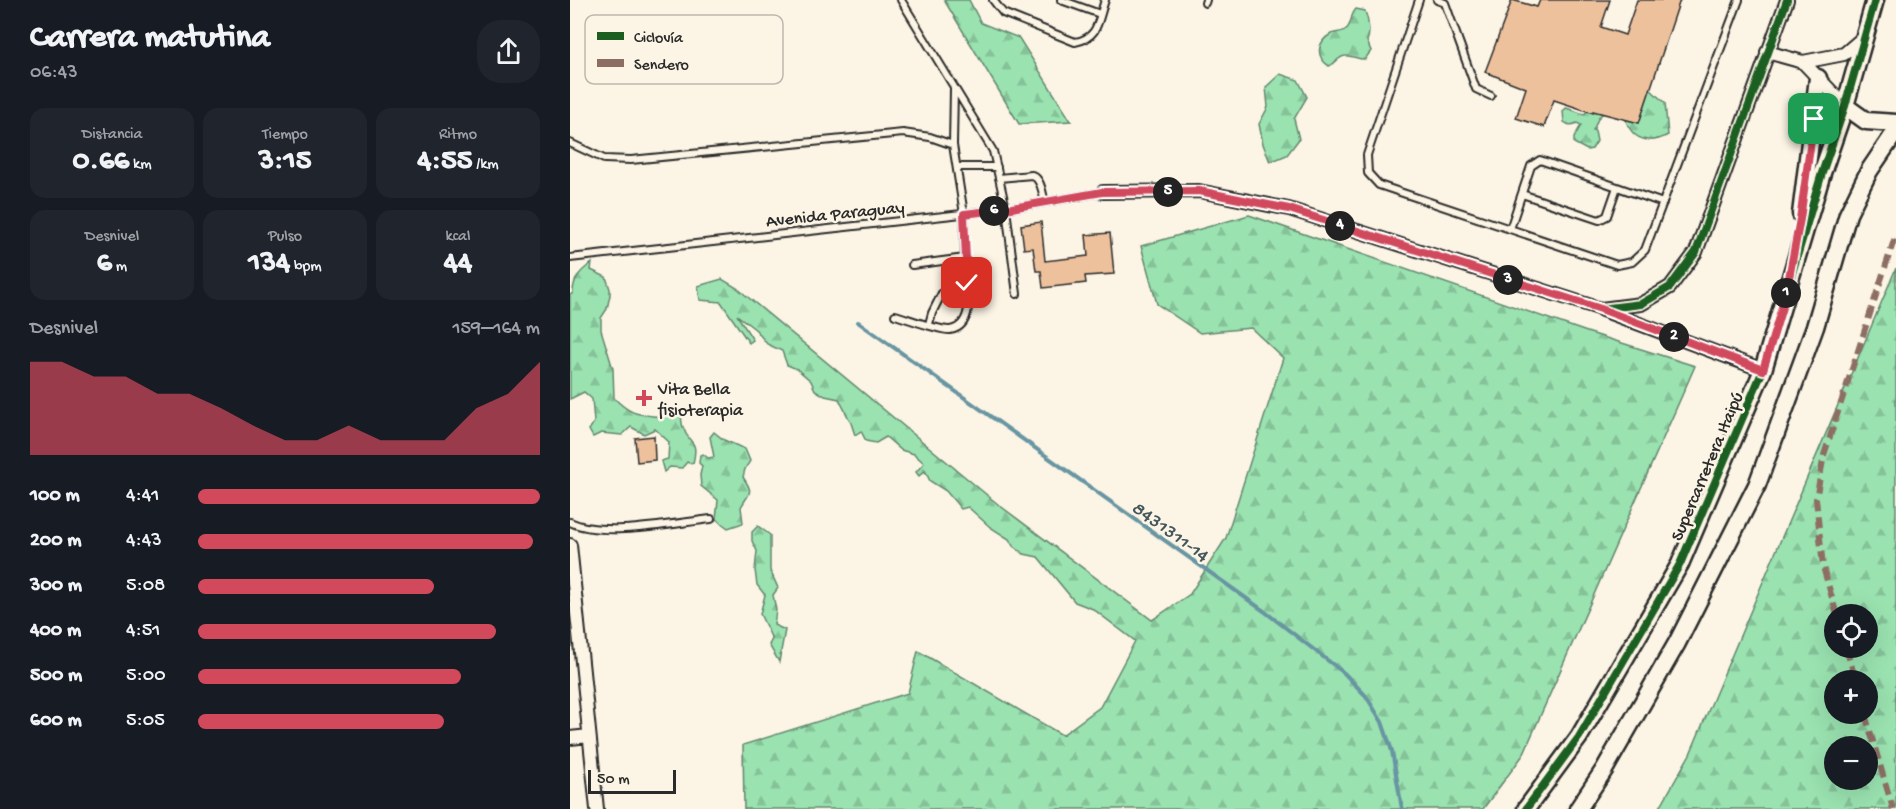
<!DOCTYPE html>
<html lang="es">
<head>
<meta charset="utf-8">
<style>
	:root { --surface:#171b24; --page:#20242c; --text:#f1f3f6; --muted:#9ea1a6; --accent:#d1495b }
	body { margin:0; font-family:"Gochi Hand",sans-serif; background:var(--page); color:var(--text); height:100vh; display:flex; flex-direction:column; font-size:22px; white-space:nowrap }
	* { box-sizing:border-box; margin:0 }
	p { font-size:20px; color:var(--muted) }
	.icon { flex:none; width:33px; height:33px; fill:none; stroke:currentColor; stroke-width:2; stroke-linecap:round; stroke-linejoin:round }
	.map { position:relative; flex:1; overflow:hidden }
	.panel { display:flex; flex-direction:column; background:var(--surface); width:570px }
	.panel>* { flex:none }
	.fabs { position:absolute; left:1254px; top:604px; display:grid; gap:12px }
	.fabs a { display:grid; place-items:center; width:54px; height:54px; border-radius:50%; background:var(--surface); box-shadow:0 6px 24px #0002; font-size:30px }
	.scale { position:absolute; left:18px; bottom:15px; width:88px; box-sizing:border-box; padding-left:6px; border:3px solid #2b2b2b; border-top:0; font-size:16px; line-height:21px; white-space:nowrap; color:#2b2b2b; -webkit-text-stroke:4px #fcf5e5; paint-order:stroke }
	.pin { position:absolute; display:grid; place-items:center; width:51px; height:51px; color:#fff; margin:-26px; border-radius:12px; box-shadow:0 3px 9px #0006 }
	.km { position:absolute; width:30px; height:30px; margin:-15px; border-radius:50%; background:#222; color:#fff; font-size:16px; line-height:30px; text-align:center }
	.round { display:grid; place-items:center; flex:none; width:63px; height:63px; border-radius:24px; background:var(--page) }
	.summary { display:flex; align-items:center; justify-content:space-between; height:102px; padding:0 30px }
	h1 { font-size:33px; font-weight:800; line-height:45px }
	.metrics { display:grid; grid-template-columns:repeat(3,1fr); gap:9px; height:102px; padding:6px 30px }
	.metrics div { display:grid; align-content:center; border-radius:15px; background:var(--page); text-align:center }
	.metrics b { font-size:30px; font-weight:800 }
	.metrics small { font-size:16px; font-weight:400 }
	.metrics p { font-size:16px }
	.chart { height:168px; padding:12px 30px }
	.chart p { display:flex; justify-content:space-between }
	.chart svg { width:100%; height:108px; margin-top:6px; fill:var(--accent); opacity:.7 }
	ul { padding:0 30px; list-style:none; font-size:20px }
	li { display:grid; grid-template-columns:96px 72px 1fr; align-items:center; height:45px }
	li i { height:15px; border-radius:8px; background:var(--accent) }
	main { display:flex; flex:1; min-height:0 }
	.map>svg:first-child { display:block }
</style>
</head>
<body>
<main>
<section class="panel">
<div class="summary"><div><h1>Carrera matutina</h1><p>06:43</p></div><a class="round"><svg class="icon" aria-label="share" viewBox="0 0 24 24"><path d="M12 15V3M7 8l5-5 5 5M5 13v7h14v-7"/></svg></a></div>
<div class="metrics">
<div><p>Distancia</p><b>0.66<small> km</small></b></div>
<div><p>Tiempo</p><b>3:15</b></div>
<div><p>Ritmo</p><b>4:55<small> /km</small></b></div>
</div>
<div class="metrics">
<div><p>Desnivel</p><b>6<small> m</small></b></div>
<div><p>Pulso</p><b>134<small> bpm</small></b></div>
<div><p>kcal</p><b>44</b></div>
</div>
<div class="chart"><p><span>Desnivel</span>159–164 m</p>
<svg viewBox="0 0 160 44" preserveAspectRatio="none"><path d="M0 44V6L10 6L20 12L30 12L40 19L50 19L60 25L70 32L80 38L90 38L100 32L110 38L120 38L130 38L140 25L150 19L160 6V44z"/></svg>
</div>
<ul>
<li><b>100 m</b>4:41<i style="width:100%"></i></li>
<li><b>200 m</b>4:43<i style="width:98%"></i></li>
<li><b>300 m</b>5:08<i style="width:69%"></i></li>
<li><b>400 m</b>4:51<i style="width:87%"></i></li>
<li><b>500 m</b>5:00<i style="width:77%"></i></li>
<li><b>600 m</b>5:05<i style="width:72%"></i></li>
</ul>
</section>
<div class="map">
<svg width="1326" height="809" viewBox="0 0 1326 809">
	<defs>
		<pattern id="forest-firs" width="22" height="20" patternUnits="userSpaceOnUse" patternTransform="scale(1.5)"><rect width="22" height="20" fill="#9ae2b0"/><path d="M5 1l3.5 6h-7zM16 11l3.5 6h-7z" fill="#85c298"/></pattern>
	</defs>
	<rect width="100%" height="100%" fill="#fcf5e5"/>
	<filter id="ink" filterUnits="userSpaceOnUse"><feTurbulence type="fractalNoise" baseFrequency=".0167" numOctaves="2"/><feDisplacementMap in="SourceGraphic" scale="12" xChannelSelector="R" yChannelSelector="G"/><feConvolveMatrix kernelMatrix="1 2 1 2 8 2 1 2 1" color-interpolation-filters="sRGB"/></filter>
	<g filter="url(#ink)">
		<!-- forest -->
		<path fill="url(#forest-firs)" stroke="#62866e" stroke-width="1.5" fill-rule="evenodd" d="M374,0H399L411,23L449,38L501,121L449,124Z
			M786,9L795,11C798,19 801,33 797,41L801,51L795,59C788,60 783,55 776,56C768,56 766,64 759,66C745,57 747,42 761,34C766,32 771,33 775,30C783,25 779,16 786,9Z
			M710,74L728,80L737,97L724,119L729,139L717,155L700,162L693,144L689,124L698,107L696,87Z
			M1071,90H1081L1095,103L1098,135C1075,147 1058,137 1054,112Z
			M996,108L1014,114L1021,108L1036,112C1026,116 1028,122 1023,130L1025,131L1027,141L1022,149L1017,150L1004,143V138L1011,125L1007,123C1001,126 998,125 994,122L993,111Z
			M679,215L1017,332L1125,366L953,755L913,809H174L173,745L338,693L348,651L492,735L530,707L565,641L523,609L505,602L468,557L454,554L443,546L439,539L420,527L398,507L391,509L376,491L360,481L355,471L349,476L346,472L354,463L344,454L331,450L316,437L306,443L296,441L291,431L285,435L281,423L269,399L255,396L245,390L241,381L227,369L217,365L212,351L197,344L186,330L167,315L183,340L179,343L151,302L130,300L128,286L152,279L167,288L429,505L582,620L620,594L656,538L713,358L681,328L630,333L587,304L571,246Z
			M22,263L21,270L36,277L40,289V295L37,309L31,318V330L43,369L44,398C62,416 68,414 92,417L101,411L111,412C112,417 111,423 113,427C119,446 129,438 123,463L117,462L112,468L100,467L94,472L91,461L98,459L99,442L85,429L74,434L61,427L52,435L31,433L23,437L19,430L24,422L22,399L14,392L0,399V295L3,293C3,279 10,271 22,263Z
			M1326,268V809H1089L1120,754ZM1264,615H1298V648H1264ZM1264,681H1298V714H1264ZM1264,747H1298V780H1264Z
			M144,432L154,440L175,449L180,461L175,469L173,477C184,494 180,491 171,507L173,523L158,528L146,519L148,500L131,486L130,475L132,466L129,463L130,455L133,454L138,458L144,457L140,437Z
			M188,526L200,535V570L208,588L203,595L206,610L204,625L215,630L209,662L199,645L202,639L190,614L195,595L187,585L185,570L187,551L182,541V532Z"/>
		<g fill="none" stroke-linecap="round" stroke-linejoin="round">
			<!-- stream -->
			<path stroke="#6895a2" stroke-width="4" d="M288,322L694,611L774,673L796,696L812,722L822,751L832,809"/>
		</g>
		<!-- building -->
		<path fill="#eec19d" stroke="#2b2b2b" stroke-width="1.5" d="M942,0L967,7L970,0H1040L1031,27L1055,35L1067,0H1110L1069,123L1023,111V113L984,100L974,127L946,118L956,88L915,72Z
			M471,222L475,261L518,256L516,235L540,233L544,274L515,276L516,283L473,288L471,271H466L463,248L454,249L451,225Z
			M84,436L85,460L67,462L65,438Z"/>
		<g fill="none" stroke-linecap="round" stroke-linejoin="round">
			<defs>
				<path id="lane" d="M331,0L423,151L436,209L447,294
					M423,0L433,13L505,42C529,38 528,20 535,0
					M491,0L530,14
					M849,0L797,155L798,173L809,185L1047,265L1062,262L1075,250L1169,0
					M867,0L875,3L906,89L921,96
					M635,3L636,0
					M0,143L34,159L61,160L333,133L360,137L383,145
					M387,167H427
					M429,178L462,175C472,180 472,193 475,202
					M952,194L1029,220L1037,216L1047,187
					M940,229L961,166L970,160L1093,203
					M0,258L436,209L533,192
					M342,265L395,258L394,214L383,145L384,88
					M325,315C336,318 370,331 380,330C409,326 396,276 395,258
					M359,324L362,313L372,293L397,283
					M0,522C33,538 104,523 141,519"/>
				<path id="street" d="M1197,52L1233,62L1274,54L1295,36
					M1233,62L1275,106
					M533,192L629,191L719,209L1031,309L1071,304L1100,287L1126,252L1217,0
					M1032,310L1193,370
					M0,545L27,809
					M0,738L19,736"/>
				<path id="secondary" d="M1275,106L1296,121L1326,123
					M1231,214L1248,78
					M956,809L1009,737L1110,564L1193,370L1252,173L1275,106L1305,0
					M1008,809L1034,770L1107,643L1187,485L1245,327L1278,214L1299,171L1326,131"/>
			</defs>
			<!-- lane casing -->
			<use href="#lane" stroke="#2b2b2b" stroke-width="10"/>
			<!-- street casing -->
			<use href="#street" stroke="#2b2b2b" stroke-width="16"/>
			<!-- secondary casing -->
			<use href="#secondary" stroke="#2b2b2b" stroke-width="21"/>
			<!-- lane -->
			<use href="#lane" stroke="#fcf5e5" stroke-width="6"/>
			<!-- street -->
			<use href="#street" stroke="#fcf5e5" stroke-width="12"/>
			<!-- secondary -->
			<use href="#secondary" stroke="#fcf5e5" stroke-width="16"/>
			<!-- quiet -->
			<path stroke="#8d6e63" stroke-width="6" stroke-dasharray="12 6" stroke-linecap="butt" d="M1267,615L1253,567L1246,499L1254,455L1326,234
				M1276,648L1286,681
				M1295,714L1323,809"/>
			<defs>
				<path id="cycleway" d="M533,192L629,191L719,209L1031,309L1071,304L1100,287L1126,252L1217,0
					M956,809L1009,737L1110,564L1193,370L1252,173L1275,106L1305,0"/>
			</defs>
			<!-- cycleway casing -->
			<use href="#cycleway" stroke="#fcf5e5" stroke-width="11"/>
			<!-- cycleway -->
			<use href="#cycleway" stroke="#1b5e20" stroke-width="8"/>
		</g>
	</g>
	<g fill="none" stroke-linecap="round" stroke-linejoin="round" filter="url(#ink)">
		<defs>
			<path id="route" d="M397,283L394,214L436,209L532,192L629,191L719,209L1031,309L1193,370L1216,294L1230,219L1244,119"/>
		</defs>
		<!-- route casing -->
		<use href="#route" stroke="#fff" stroke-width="12"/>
		<!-- route -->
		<use href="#route" stroke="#d1495b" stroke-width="8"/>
	</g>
	<!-- markers -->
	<path fill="#d1495b" stroke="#fcf5e5" stroke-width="2" d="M71 389h6v6h6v6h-6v6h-6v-6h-6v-6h6z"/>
	<g text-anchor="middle" stroke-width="5" stroke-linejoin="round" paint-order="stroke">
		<!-- street labels -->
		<g font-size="18" fill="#2b2b2b" stroke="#fcf5e5">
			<text transform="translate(265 213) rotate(-6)" y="6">Avenida Paraguay</text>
			<text transform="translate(1136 466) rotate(-67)" y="6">Supercarretera Itaipú</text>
		</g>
		<!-- poi labels -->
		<g font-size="18" fill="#2b2b2b" stroke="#fcf5e5" text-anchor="start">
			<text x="88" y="394">Vita Bella<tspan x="88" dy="21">fisioterapia</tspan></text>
		</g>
		<!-- water labels -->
		<g font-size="20" font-style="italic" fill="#44575c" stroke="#fcf5e5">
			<text transform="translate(601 530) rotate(36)" y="7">8431311-14</text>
		</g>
	</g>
	<!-- legend -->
	<rect x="15" y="15" width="198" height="69" rx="9" fill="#fcf5e5" stroke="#bdb8ad" stroke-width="1.5"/>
	<rect x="27" y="32" width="27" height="8" fill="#1b5e20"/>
	<rect x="27" y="59" width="27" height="8" fill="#8d6e63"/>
	<g font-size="16" fill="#2b2b2b">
		<text x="64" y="42">Ciclovía</text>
		<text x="64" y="69">Sendero</text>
	</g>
</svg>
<div class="fabs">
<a><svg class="icon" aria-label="locate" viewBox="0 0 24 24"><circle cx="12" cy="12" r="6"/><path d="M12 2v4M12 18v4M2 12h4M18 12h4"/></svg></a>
<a>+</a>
<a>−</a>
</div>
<div class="scale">50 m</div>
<div class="pin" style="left:1244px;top:119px;background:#1e9e55"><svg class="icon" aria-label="arrive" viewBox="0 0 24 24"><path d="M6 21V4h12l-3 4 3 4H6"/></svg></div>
<div class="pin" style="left:397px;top:283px;background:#d93025"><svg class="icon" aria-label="check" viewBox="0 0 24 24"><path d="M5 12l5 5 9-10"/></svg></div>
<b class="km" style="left:1216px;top:293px">1</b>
<b class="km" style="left:1104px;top:337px">2</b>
<b class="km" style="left:938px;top:280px">3</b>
<b class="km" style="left:770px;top:226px">4</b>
<b class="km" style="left:598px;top:192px">5</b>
<b class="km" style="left:424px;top:211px">6</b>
</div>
</main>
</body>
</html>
